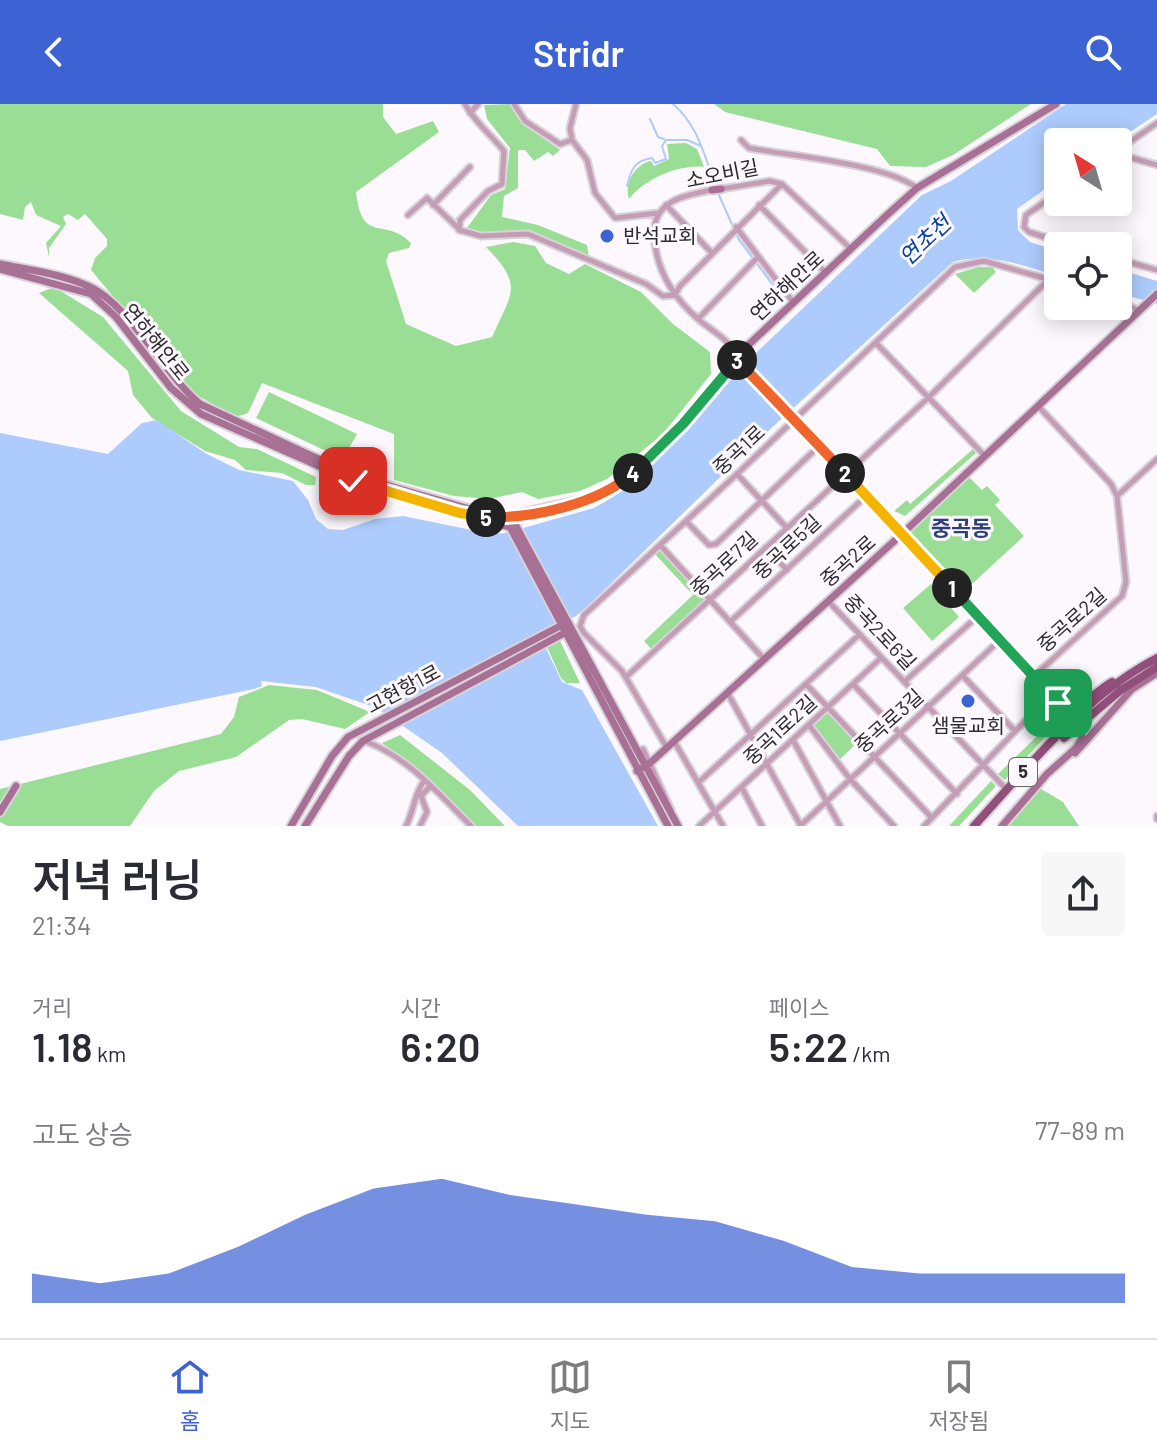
<!DOCTYPE html>
<html lang="ko">
<head>
<meta charset="utf-8">
<style>
	:root { --surface:#fff; --page:#f7f7f7; --text:#2b2b33; --muted:#7c7c81; --line:#e1e1e2; --accent:#3c62d3 }
	body { margin:0; font-family:Barlow,"Noto Sans KR",sans-serif; background:var(--page); color:var(--text); height:100vh; display:flex; flex-direction:column; font-size:30px; white-space:nowrap }
	* { box-sizing:border-box; margin:0 }
	p { font-size:26px; color:var(--muted) }
	.icon { flex:none; width:44px; height:44px; fill:none; stroke:currentColor; stroke-width:2; stroke-linecap:round; stroke-linejoin:round }
	.map { position:relative; height:722px; overflow:hidden }
	.drawer { display:flex; flex-direction:column; background:var(--surface); flex:1 }
	.drawer>* { flex:none }
	.needle { width:52px; rotate:323deg }
	.tools { position:absolute; left:1044px; top:24px; display:grid; gap:16px }
	.tools a { display:grid; place-items:center; width:88px; height:88px; border-radius:8px; background:var(--surface); box-shadow:0 4px 20px #0003; font-size:40px }
	.pin { position:absolute; display:grid; place-items:center; width:68px; height:68px; color:#fff; margin:-34px; border-radius:16px; box-shadow:0 4px 12px #0006 }
	.km { position:absolute; width:40px; height:40px; margin:-20px; border-radius:50%; background:#222; color:#fff; font-size:22px; line-height:40px; text-align:center }
	.round { display:grid; place-items:center; flex:none; width:84px; height:84px; border-radius:8px; background:var(--page) }
	.headline { display:flex; align-items:center; justify-content:space-between; height:136px; padding:0 32px }
	h1 { font-size:44px; font-weight:600; line-height:60px }
	.metrics { display:grid; grid-template-columns:repeat(3,1fr); gap:12px; height:136px; padding:8px 32px }
	.metrics div { display:grid; align-content:center }
	.metrics b { font-size:40px; font-weight:600 }
	.metrics small { font-size:22px; font-weight:400 }
	.metrics p { font-size:22px }
	.chart { height:224px; padding:16px 32px }
	.chart p { display:flex; justify-content:space-between }
	.chart svg { width:100%; height:144px; margin-top:8px; fill:var(--accent); opacity:.7 }
	header { display:flex; justify-content:space-between; align-items:center; height:104px; padding:0 32px; background:var(--accent); color:#fff; font-size:36px; font-weight:600 }
	.tab-bar { display:flex; justify-content:space-around; align-items:center; height:112px; border-top:2px solid var(--line); background:var(--surface); font-size:22px; color:var(--muted) }
	.tab-bar a { display:grid; justify-items:center; gap:4px }
	.tab-bar .on { color:var(--accent) }
	.map>svg:first-child { display:block }
</style>
</head>
<body>
<header><svg class="icon" aria-label="back" viewBox="0 0 24 24"><path d="M15 5l-7 7 7 7"/></svg>Stridr<svg class="icon" aria-label="search" viewBox="0 0 24 24"><circle cx="10" cy="10" r="6"/><path d="M15 15l6 6"/></svg></header>
<div class="map">
<svg width="1157" height="722" viewBox="0 0 1157 722">
	<rect width="100%" height="100%" fill="#fcf8fe"/>
	<!-- green -->
	<path fill="#9ade95" d="M0,0H383V13L396,30L433,17L439,28L356,88C362,142 385,112 411,139L409,144L389,149L386,157L406,220L456,242L492,233C512,188 524,182 486,143L513,138L535,142L546,159L569,170L585,160L641,188L673,220L710,248L711,270L662,331L607,375L580,387L538,395L522,388L489,395L454,392L394,376V330L262,279L248,309L236,313L195,290L91,166L95,154L107,142V135L85,110L78,116L68,110L63,113L66,120L49,144V153L46,139L61,122L36,111L31,98L25,103L23,116L0,110Z
		M510,0L523,20L560,46L553,52L548,48L534,57L525,46H518V84L504,92L502,113L538,121L587,141L589,153L532,127L485,129L467,124L491,91L505,85L510,44L487,15L484,1Z
		M714,0H1031L953,51L926,63L890,62L877,45L725,8Z
		M686,39L697,45L704,63C679,60 645,75 629,95C624,79 635,60 651,57L654,62L669,55L667,40Z
		M978,163H992L996,168L974,189L955,170Z
		M54,183L103,213L181,307L239,343L257,345L316,373L315,381H306L282,369L246,366L235,356L205,347L152,314L133,291L128,267L39,189Z
		M269,288L357,330L343,355L256,314Z
		M973,345L976,349L905,412L894,407L907,396L910,400Z
		M966,370L982,386L987,382L1000,396L995,401L1024,432L959,492L902,430Z
		M660,441L709,496L654,548L644,537L693,491L653,448Z
		M931,480L959,513L932,537L903,504Z
		M553,522L580,579H566L561,574L542,532L546,525Z
		M269,581L317,586L370,608L345,625L302,615L289,616L236,653L179,667L154,687L130,722H8L0,718V685L221,630L234,613L239,593Z
		M828,603L859,637L837,658L809,621Z
		M1058,612L1054,624L1005,676L998,670Z
		M400,631L470,686L505,722H476L416,664L382,639Z
		M991,677L996,682L959,722H949Z
		M1038,683L1063,698L1079,722H1004Z"/>
	<!-- water -->
	<path fill="#adcbfc" d="M1066,0H1157V10L1115,38H1058V76L1017,105L1018,126L1030,138L1058,147V172C1022,162 990,147 953,158L753,341L591,499L576,512L543,527L542,536L562,578L582,586L658,722H518L442,649L377,604L316,583L261,577L262,582L254,585L0,637V329L108,350L142,319L157,316L205,349L239,366L293,377L308,396L316,415L328,425L343,426L375,415L403,412L491,430L505,429L594,404L613,393L738,266L922,91L951,77Z
		M1118,165L1157,177V200L1118,189Z"/>
	<g fill="none" stroke-linecap="round" stroke-linejoin="round">
		<!-- stream -->
		<path stroke="#adcbfc" stroke-width="2" d="M673,0C698,21 705,53 716,83
			M650,15L658,33L664,35
			M627,82C631,65 634,57 652,54L655,59L666,55L662,42L666,36H687L701,42
			M718,89L739,136L788,201"/>
		<defs>
			<path id="street" d="M465,0C474,17 491,31 504,47L502,80L488,87L460,116L459,126L481,132L528,130L646,180L663,192L675,191L680,182L782,80
				M514,0L525,17L560,40L572,36L587,56L595,89L615,114L658,109
				M470,9L478,0
				M572,36L570,24L576,0
				M741,36L749,44C791,52 886,60 917,84
				M1118,46L1157,19
				M1118,50L1157,61
				M721,85L770,77L782,80L850,144
				M712,86C686,91 654,96 654,129C655,164 673,193 698,215C711,227 733,236 735,254
				M1058,89L1026,111L1024,123L1029,128L1073,142
				M433,101L470,63
				M666,101L712,149
				M759,101L825,168
				M408,111L427,94L457,123
				M736,123L793,198
				M1118,155L1157,166
				M1118,196L1139,207
				M698,215L758,153
				M876,239L985,352
				M1038,302L1111,380L1117,392
				M737,370L786,423
				M686,417L709,441L716,440L818,343
				M660,441L764,555
				M766,443L787,466
				M828,497L1007,686
				M730,518L866,392
				M962,571L1015,627
				M1034,572L1122,492L1126,478L1117,392L1157,355
				M626,573L928,294L1049,175
				M904,578L978,512
				M806,580L932,714
				M853,580L957,690
				M727,588L801,722
				M809,621L850,675L894,722
				M793,636L840,722
				M364,637C406,651 440,691 471,722
				M674,637L723,722
				M667,644L622,567L584,529L580,522L584,511L737,370L955,163L984,157L1058,178
				M643,645L671,706
				M699,678L859,531
				M742,684L762,722
				M1157,712V715
				M406,722C414,707 414,690 424,677
				M420,722L427,708L421,692L430,682
				M699,722L881,554
				M800,722L1000,536
				M924,722L1051,590"/>
			<path id="secondary" d="M712,86L721,85
				M0,160C29,166 63,170 90,183C129,201 164,270 200,300L355,372L470,405L508,411
				M0,165L91,190L116,213L171,284L201,310L353,377L460,409L499,414L593,393L624,376L683,320L744,245L887,111L917,84L1056,0
				M735,254L1081,623L1082,635L1076,644L1047,670L1002,722
				M510,411L678,722
				M491,418L510,423L668,722
				M1075,649L1132,585L1157,569
				M637,667L650,659L902,430L1157,190
				M0,708L16,682
				M291,722L332,652L348,633L564,520
				M305,722L349,652L363,637L570,526"/>
			<path id="primary" d="M1059,599C1080,610 1094,588 1112,578
				M1058,628L1063,614L1058,599
				M1064,634L1121,586L1157,563
				M974,722C1029,662 1084,592 1157,554"/>
		</defs>
		<!-- street casing -->
		<use href="#street" stroke="#d7d3d9" stroke-width="9"/>
		<!-- secondary casing -->
		<use href="#secondary" stroke="#d7d3d9" stroke-width="11"/>
		<!-- primary casing -->
		<use href="#primary" stroke="#d7d3d9" stroke-width="12"/>
		<!-- street -->
		<use href="#street" stroke="#c59db6" stroke-width="5"/>
		<!-- secondary -->
		<use href="#secondary" stroke="#a87095" stroke-width="7"/>
		<!-- primary -->
		<use href="#primary" stroke="#934f7c" stroke-width="8"/>
	</g>
	<g fill="none" stroke-linecap="round" stroke-linejoin="round">
		<defs>
			<path id="split-1" d="M952,484L1058,599"/>
			<path id="split-2" d="M845,369L952,484"/>
			<path id="split-3" d="M737,256L845,369"/>
			<path id="split-4" d="M633,369L683,320L737,256"/>
			<path id="split-5" d="M486,413C532,415 598,400 633,369"/>
			<path id="split-6" d="M353,377L460,409L486,413"/>
		</defs>
		<!-- split-1 casing -->
		<use href="#split-1" stroke="#fff" stroke-width="16"/>
		<!-- split-2 casing -->
		<use href="#split-2" stroke="#fff" stroke-width="16"/>
		<!-- split-3 casing -->
		<use href="#split-3" stroke="#fff" stroke-width="16"/>
		<!-- split-4 casing -->
		<use href="#split-4" stroke="#fff" stroke-width="16"/>
		<!-- split-5 casing -->
		<use href="#split-5" stroke="#fff" stroke-width="16"/>
		<!-- split-6 casing -->
		<use href="#split-6" stroke="#fff" stroke-width="16"/>
		<!-- split-1 -->
		<use href="#split-1" stroke="#22a559" stroke-width="10"/>
		<!-- split-2 -->
		<use href="#split-2" stroke="#f5b400" stroke-width="10"/>
		<!-- split-3 -->
		<use href="#split-3" stroke="#f0652b" stroke-width="10"/>
		<!-- split-4 -->
		<use href="#split-4" stroke="#22a559" stroke-width="10"/>
		<!-- split-5 -->
		<use href="#split-5" stroke="#f0652b" stroke-width="10"/>
		<!-- split-6 -->
		<use href="#split-6" stroke="#f5b400" stroke-width="10"/>
	</g>
	<!-- markers -->
	<g fill="#3c62d3" stroke="#fcf8fe" stroke-width="3">
		<circle cx="607" cy="132" r="8"/>
		<circle cx="968" cy="597" r="8"/>
	</g>
	<g text-anchor="middle" stroke-width="6" stroke-linejoin="round" paint-order="stroke">
		<!-- shield labels -->
		<rect fill="#fcf8fe" stroke="#6b686c" stroke-width="2" x="1009" y="654" width="28" height="28" rx="6"/>
		<g font-size="18" font-weight="bold" fill="#2d2b2e">
			<text x="1023" y="674">5</text>
		</g>
		<!-- street labels -->
		<g font-size="20" fill="#2d2b2e" stroke="#fcf8fe">
			<text transform="translate(722 70) rotate(-11)" y="7">소오비길</text>
			<text transform="translate(787 182) rotate(-43)" y="7">연하해안로</text>
			<text transform="translate(156 238) rotate(51)" y="7">연하해안로</text>
			<text transform="translate(739 346) rotate(-43)" y="7">중곡1로</text>
			<text transform="translate(787 443) rotate(-43)" y="7">중곡로5길</text>
			<text transform="translate(848 457) rotate(-42)" y="7">중곡2로</text>
			<text transform="translate(724 460) rotate(-43)" y="7">중곡로7길</text>
			<text transform="translate(1072 516) rotate(-42)" y="7">중곡로2길</text>
			<text transform="translate(880 528) rotate(47)" y="7">중곡2로6길</text>
			<text transform="translate(403 585) rotate(-28)" y="7">고현항1로</text>
			<text transform="translate(889 617) rotate(-42)" y="7">중곡로3길</text>
			<text transform="translate(780 626) rotate(-43)" y="7">중곡1로2길</text>
		</g>
		<!-- poi labels -->
		<g font-size="20" fill="#2d2b2e" stroke="#fcf8fe" text-anchor="start">
			<text x="623" y="139">반석교회</text>
			<text x="968" y="629" text-anchor="middle">샘물교회</text>
		</g>
		<!-- water labels -->
		<g font-size="22" font-style="italic" fill="#06429c" stroke="#fcf8fe">
			<text transform="translate(925 136) rotate(-43)" y="8">연초천</text>
		</g>
		<!-- neighbourhood labels -->
		<g font-size="22" font-weight="bold" fill="#2c417a" stroke="#fcf8fe">
			<text x="961" y="432">중곡동</text>
		</g>
	</g>
</svg>
<div class="tools">
<a><svg class="needle" viewBox="-14 -14 28 28"><path d="M0-13l5 13h-10z" fill="#e53935"/><path d="M0 13l5-13h-10z" fill="#7c7c81"/></svg></a>
<a><svg class="icon" aria-label="locate" viewBox="0 0 24 24"><circle cx="12" cy="12" r="6"/><path d="M12 2v4M12 18v4M2 12h4M18 12h4"/></svg></a>
</div>
<div class="pin" style="left:1058px;top:599px;background:#1e9e55"><svg class="icon" aria-label="arrive" viewBox="0 0 24 24"><path d="M6 21V4h12l-3 4 3 4H6"/></svg></div>
<div class="pin" style="left:353px;top:377px;background:#d93025"><svg class="icon" aria-label="check" viewBox="0 0 24 24"><path d="M5 12l5 5 9-10"/></svg></div>
<b class="km" style="left:952px;top:484px">1</b>
<b class="km" style="left:845px;top:369px">2</b>
<b class="km" style="left:737px;top:256px">3</b>
<b class="km" style="left:633px;top:369px">4</b>
<b class="km" style="left:486px;top:413px">5</b>
</div>
<section class="drawer">
<div class="headline"><div><h1>저녁 러닝</h1><p>21:34</p></div><a class="round"><svg class="icon" aria-label="share" viewBox="0 0 24 24"><path d="M12 15V3M7 8l5-5 5 5M5 13v7h14v-7"/></svg></a></div>
<div class="metrics">
<div><p>거리</p><b>1.18<small> km</small></b></div>
<div><p>시간</p><b>6:20</b></div>
<div><p>페이스</p><b>5:22<small> /km</small></b></div>
</div>
<div class="chart"><p><span>고도 상승</span>77–89 m</p>
<svg viewBox="0 0 160 44" preserveAspectRatio="none"><path d="M0 44V35L10 38L20 35L30 27L40 17L50 9L60 6L70 11L80 14L90 17L100 19L110 25L120 33L130 35L140 35L150 35L160 35V44z"/></svg>
</div>
</section>
<nav class="tab-bar">
<a class="on"><svg class="icon" aria-label="home" viewBox="0 0 24 24"><path d="M3 11l9-7 9 7M6 9v11h12V9"/></svg>홈</a>
<a><svg class="icon" aria-label="map" viewBox="0 0 24 24"><path d="M3 6l6-2 6 2 6-2v14l-6 2-6-2-6 2zM9 4v14M15 6v14"/></svg>지도</a>
<a><svg class="icon" aria-label="saved" viewBox="0 0 24 24"><path d="M7 4h10v16l-5-4-5 4z"/></svg>저장됨</a>
</nav>
</body>
</html>
